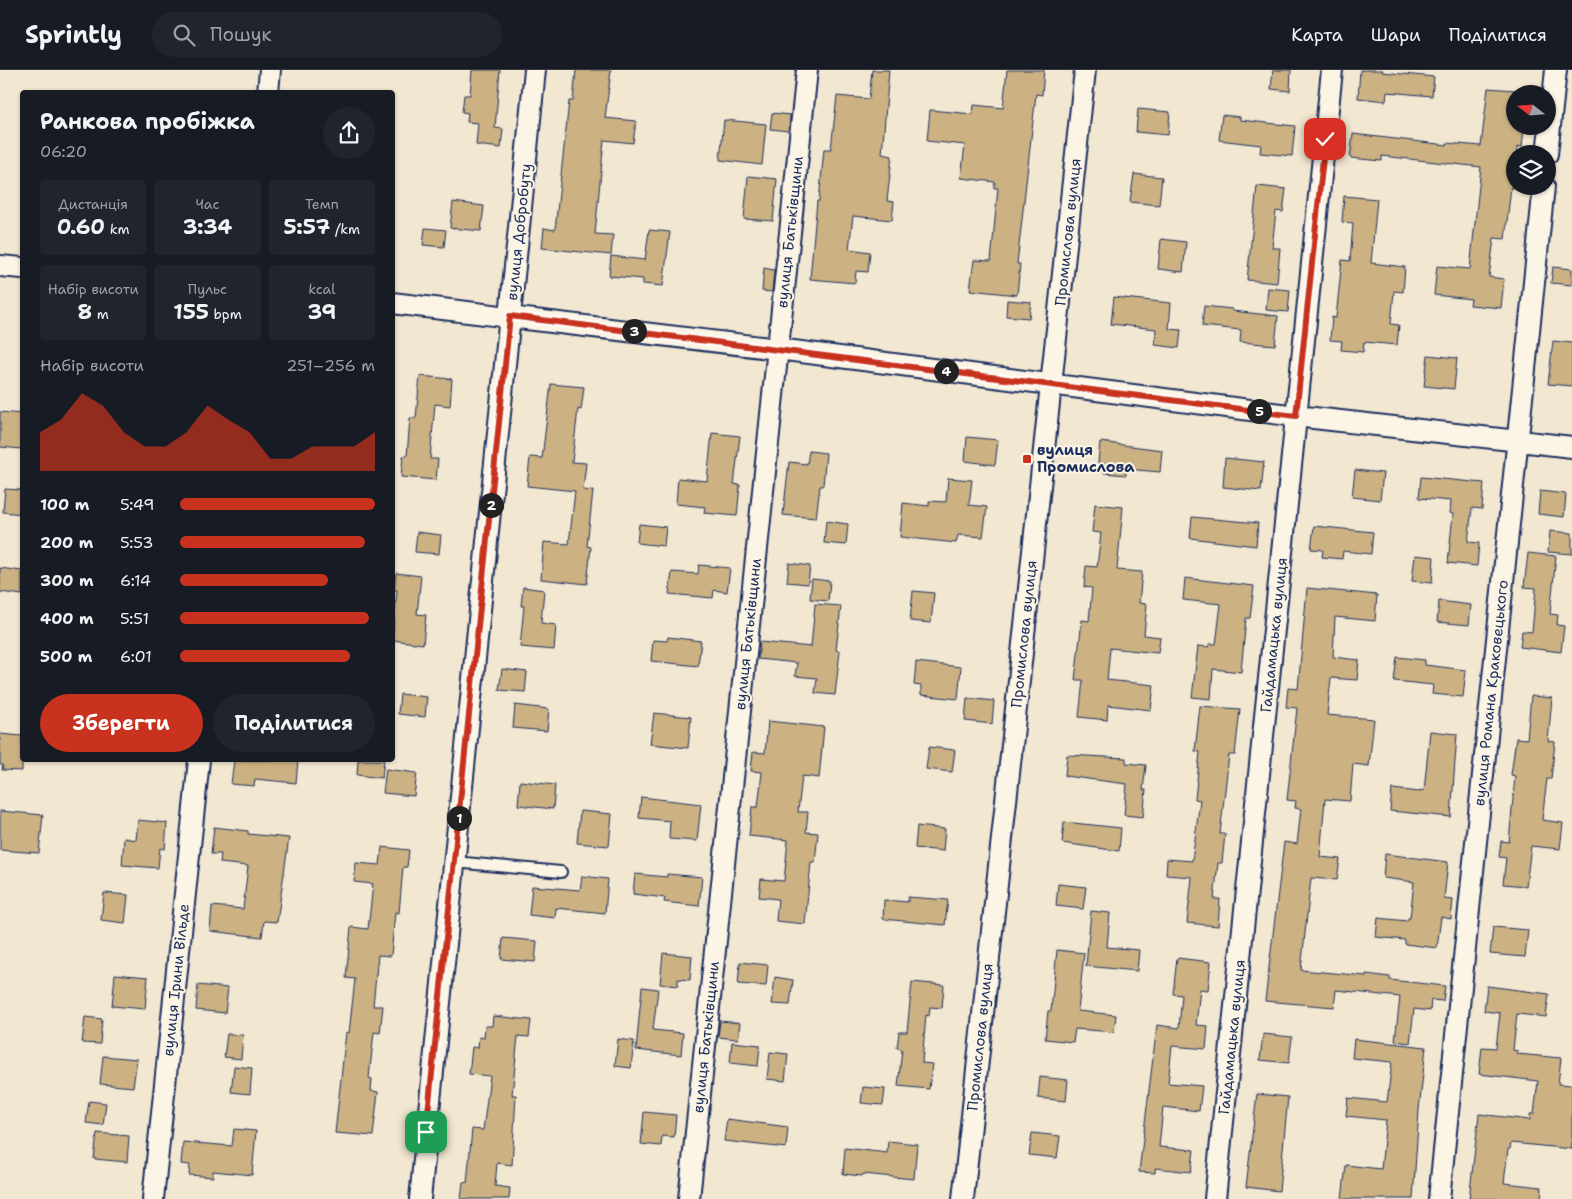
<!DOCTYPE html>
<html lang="uk">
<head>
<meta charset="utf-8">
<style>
	:root { --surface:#171b24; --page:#20242c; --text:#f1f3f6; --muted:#9ea1a6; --line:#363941; --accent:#c8321e }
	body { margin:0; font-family:"Shantell Sans",sans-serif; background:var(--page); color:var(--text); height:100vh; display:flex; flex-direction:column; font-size:19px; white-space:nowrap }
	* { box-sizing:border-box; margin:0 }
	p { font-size:16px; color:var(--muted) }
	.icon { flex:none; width:28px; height:28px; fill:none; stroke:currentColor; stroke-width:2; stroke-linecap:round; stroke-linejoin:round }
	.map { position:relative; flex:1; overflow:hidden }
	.sheet { position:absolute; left:20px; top:20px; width:375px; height:672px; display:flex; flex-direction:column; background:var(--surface); border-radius:5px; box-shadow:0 1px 4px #0004 }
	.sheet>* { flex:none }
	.needle { width:32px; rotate:287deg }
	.tools { position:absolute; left:1506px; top:15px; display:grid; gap:10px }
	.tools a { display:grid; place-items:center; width:50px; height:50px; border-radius:50%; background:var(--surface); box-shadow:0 1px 4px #0004; font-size:25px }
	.pin { position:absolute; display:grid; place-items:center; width:42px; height:42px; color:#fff; margin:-21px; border-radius:10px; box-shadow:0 2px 8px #0006 }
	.km { position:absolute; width:25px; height:25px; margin:-12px; border-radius:50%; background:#222; color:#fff; font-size:14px; line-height:25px; text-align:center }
	.round { display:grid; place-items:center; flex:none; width:52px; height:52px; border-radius:26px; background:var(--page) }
	.head { display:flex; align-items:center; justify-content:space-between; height:85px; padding:0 20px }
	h1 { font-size:22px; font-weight:700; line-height:38px }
	.figures { display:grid; grid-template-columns:repeat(3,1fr); gap:8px; height:85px; padding:5px 20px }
	.figures div { display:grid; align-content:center; border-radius:5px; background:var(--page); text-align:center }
	.figures b { font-size:21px; font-weight:700 }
	.figures small { font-size:14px; font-weight:400 }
	.figures p { font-size:14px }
	.chart { height:140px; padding:10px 20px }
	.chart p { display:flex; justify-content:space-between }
	.chart svg { width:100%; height:90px; margin-top:5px; fill:var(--accent); opacity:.7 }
	.cta { display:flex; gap:10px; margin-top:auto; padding:10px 20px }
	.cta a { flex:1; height:58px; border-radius:30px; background:var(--accent); color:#fff; font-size:20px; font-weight:700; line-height:58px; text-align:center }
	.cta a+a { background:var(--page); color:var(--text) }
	ul { padding:0 20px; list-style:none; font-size:16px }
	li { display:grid; grid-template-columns:80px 60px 1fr; align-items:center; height:38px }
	li i { height:12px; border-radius:6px; background:var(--accent) }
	header { display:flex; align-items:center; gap:30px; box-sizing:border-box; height:70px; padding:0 25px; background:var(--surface); border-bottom:1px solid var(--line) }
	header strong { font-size:24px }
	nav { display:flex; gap:28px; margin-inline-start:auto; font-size:18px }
	.search { width:350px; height:45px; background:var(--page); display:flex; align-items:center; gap:12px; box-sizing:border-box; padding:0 18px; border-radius:28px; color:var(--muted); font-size:19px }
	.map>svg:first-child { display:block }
</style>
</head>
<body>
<header>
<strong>Sprintly</strong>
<div class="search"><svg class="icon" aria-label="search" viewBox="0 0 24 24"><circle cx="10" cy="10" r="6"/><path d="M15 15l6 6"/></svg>Пошук</div>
<nav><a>Карта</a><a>Шари</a><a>Поділитися</a></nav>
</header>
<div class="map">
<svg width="1572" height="1129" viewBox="0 0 1572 1129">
	<rect width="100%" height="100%" fill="#f2e7d1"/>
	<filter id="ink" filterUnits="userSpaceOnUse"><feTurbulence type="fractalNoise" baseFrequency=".02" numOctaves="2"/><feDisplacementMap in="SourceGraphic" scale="10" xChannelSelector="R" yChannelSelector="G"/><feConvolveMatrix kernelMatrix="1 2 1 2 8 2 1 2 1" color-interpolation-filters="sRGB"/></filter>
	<g filter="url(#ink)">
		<!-- building -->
		<path fill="#ccb182" stroke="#1b2f5e" d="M472,0H500L495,58L503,59L501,78L476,75L478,53L467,52L468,43L462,42L464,25H470Z
			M576,0H611L605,48L636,51L633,73L604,70L595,164L613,165L611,185L542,178L544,158L555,160L569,31H573Z
			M872,0H889L882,84L892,86L887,131L894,132L892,150L853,146L849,179L870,182L868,202L856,201L855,213L810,209L817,131H819L824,79H831L837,26L869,29Z
			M1007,0H1044L1042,25L1036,24L1031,68L1017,194H1020L1017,225L970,220L974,190L991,191L998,118H994L995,112L961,108L965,75L927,71L930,40L973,44L974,35L1003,38Z
			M1273,0H1291L1290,21L1271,19Z
			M1360,0H1383L1382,2L1434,7L1432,26L1387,22L1386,31L1358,28Z
			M1488,18L1515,20V58L1524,59L1522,77H1518L1517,84H1515L1513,118L1511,117L1505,169L1494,168L1489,207L1504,209L1501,238L1470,235L1471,229L1434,225L1437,196L1470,199L1481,97L1382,86V91L1350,88L1353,64L1447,75V73L1481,76Z
			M1138,39L1170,42L1168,65L1136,62Z
			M772,43L790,45L789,61L770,59Z
			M1222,45L1240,47V50L1295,56L1292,86L1260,83L1261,75L1219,70Z
			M724,50L766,54L762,95L720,90Z
			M1134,104L1162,107L1159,135L1130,132Z
			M748,106L777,109L773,151L744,149Z
			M1257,116L1286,119L1283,142L1276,141L1272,178H1280L1277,213L1247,210Z
			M1344,126L1377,129L1371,193L1405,197L1403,222L1394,221L1391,254L1399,255L1397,275L1364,272L1363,282L1341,280L1342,271L1330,270L1332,247L1336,248L1342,190L1350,191L1353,153L1342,152Z
			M453,132L484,136L481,161L450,158Z
			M425,158L446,160L444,177L423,175Z
			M649,160L670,162L663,216L643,214V209L609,206L611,186L645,190Z
			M1161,169L1186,172L1183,202L1158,199Z
			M1553,197L1572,199V215L1551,213Z
			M764,198L774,200L772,222L762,221Z
			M1268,218L1290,220L1288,242L1266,240Z
			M1114,227L1171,233L1169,259L1181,260L1179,278L1155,275L1156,259L1111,254Z
			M1007,230L1031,232L1029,248L1006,246Z
			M1204,236L1232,239V241L1278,246L1275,275L1240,272L1241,260L1202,256Z
			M1553,271L1572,273V316L1548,314Z
			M1428,285L1457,288L1454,319L1424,316Z
			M420,306L452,309L450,336L435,334L430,389H438L436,410L401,407L403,386H407L410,348H416Z
			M551,314L584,317L581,340L578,339L572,392L586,393L583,420L593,421L587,476L591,477L587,514L541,509L544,472L569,474L575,421L527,416L530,387L542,388Z
			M0,342L22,344V379L0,377Z
			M712,363L740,366L734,414L740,415L737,446L704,443L705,437L676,434L678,408L707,411Z
			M967,367L998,370L995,395L965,391Z
			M1100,372L1162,380L1160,402L1126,399V405L1104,403L1105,394L1098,393Z
			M809,381L826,383L823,416H820L816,448L783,445L789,392L807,394Z
			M1225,388L1264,392L1261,421L1223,417Z
			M1355,400L1383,403L1380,430L1352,427Z
			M1421,407L1484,413L1482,439L1472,438L1468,472L1479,473L1477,496L1448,493L1453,444L1450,443L1451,431L1419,428Z
			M948,408L972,410L969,435L987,437L983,467L958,465L956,473L900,467L903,433L929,436V431L946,432Z
			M5,419L22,420V444L3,442Z
			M1540,421L1566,424L1564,447L1538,444Z
			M1095,434L1123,437L1117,500L1142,502L1139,533L1147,534L1144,565L1160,567L1158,583L1110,578L1107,610L1154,615L1151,640L1108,635L1107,650L1079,647L1083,610H1075L1082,550L1089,551L1092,518L1084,517L1086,496L1097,497L1101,463L1092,462Z
			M1192,447L1258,453L1256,476L1190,468Z
			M826,451L848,454L846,475L824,473Z
			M639,454L666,457L664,476L637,473Z
			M1314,456L1373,462L1371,484L1343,481L1342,489L1322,487L1323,480L1311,479Z
			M1550,461L1572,463V484L1548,482Z
			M417,462L441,465L439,484L415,482Z
			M1528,483L1556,486L1550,544L1558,545L1557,555L1564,556L1561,582L1520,577L1522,561L1532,562L1536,518L1524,517Z
			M1415,485L1434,487L1432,513L1412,511Z
			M789,493L810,496L808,514L787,512Z
			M699,495L730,498L727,522L714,520L713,528L669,524L672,502L698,504Z
			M0,498L22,501V525L0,522Z
			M396,503L421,506L417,544L426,545L423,574L392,570L397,520H394Z
			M1185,508L1254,516L1250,548H1246L1241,602L1213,599L1211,629L1192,627L1198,576L1209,577V574H1216L1221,534L1183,530Z
			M812,509L830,511L828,531L810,529Z
			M523,517L544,520L541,553L556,555L554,580L520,577L524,536H521Z
			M1307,518L1377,525L1375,551L1335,547L1333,587L1359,590L1357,610L1331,608L1327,645L1374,649L1369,696L1353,694L1350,731L1325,729L1320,787L1340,789L1337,810L1311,808L1301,900L1366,906V904L1390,907V910L1445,916L1443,931L1431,930L1430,941L1414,939L1410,973L1395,971L1400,927L1336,920L1334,937L1265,931L1284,772L1297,774L1301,739L1295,738L1296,731L1287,730L1297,638L1286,637L1288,618L1298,619Z
			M913,521L934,523L931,553L910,551Z
			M1439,531L1471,535L1469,555L1437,552Z
			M815,534L841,536L836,580L840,581L835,625L815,623L817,608L795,606L797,593L758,589L760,572L811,577Z
			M668,567L701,571L698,596L651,591L653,570L667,571Z
			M1397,587L1425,590V595L1466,600L1463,627L1432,624L1433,615L1394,611Z
			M916,592L961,597L958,629L921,625V616L914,615Z
			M502,599L527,602L525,622L499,620Z
			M400,624L427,627L425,647L398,644Z
			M1531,626L1552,628L1548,671L1555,672L1551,709H1547L1542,750L1563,753L1560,779L1531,776L1526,816L1503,814L1506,788L1499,787L1501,771L1509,772L1515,706L1511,705L1516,668L1527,669Z
			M967,628L994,631L992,654L965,651Z
			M515,635L549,639L547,661L513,658Z
			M1200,636L1240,639L1235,685H1229L1220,764H1225L1222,793H1218L1214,829H1220L1218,856L1187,853L1192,807L1166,805L1167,789L1192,791L1200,730L1195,729L1200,682L1195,681Z
			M654,643L691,647L688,678L650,674Z
			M768,651L824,657L819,708L802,706L798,742H808L806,762L818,763L815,792H811L805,854L776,851L778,829L759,827L761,809L784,811L788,770L749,766L752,737H758L762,702L751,701L753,682L765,683Z
			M1430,661L1457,664L1451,747L1390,741L1392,719L1420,722V720L1424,721Z
			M0,664L22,666V701L2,700L3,695H0Z
			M929,677L955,680L952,702L926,699Z
			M1067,685L1126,688V693L1146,695L1143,720H1146L1143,747L1124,745L1127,714L1065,706Z
			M234,690H298L296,713L255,709L254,716L231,714Z
			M358,690H384L382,708L357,705Z
			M386,699L417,703L414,726L383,723Z
			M520,711L555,715L553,739L518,735Z
			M641,727L701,734L697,771L669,769L670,751L639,748Z
			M0,741L43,745L39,783L0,780Z
			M580,741L612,744L609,776L577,773Z
			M138,750L167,753L165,779L160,778L158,798L122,795L124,768L136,770Z
			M1064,752L1121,758L1119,781L1062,773Z
			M917,756L945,759L943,781L915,778Z
			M214,757L248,761V764L289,768L277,852L264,851L262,867L210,861L212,836L243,839L248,796L220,793L221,784H211Z
			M382,777L409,780L407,797H403L399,843L395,842L391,886L378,885L373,936H383L380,963L374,962L369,1008L372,1009L371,1021L378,1022L373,1066L335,1063L346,962L349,963L355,909L346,908L351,857L368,859L373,814L354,812L356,793L380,795Z
			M1385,784L1448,792L1444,829L1453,830L1451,849L1441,847L1437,878L1405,874V870L1376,867L1378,848L1407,851L1408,848H1410L1414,812L1383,808Z
			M635,804L667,807V804L702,807L699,836L664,832L665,828L633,824Z
			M582,806L608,809L605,843L556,838L555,848L529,845L532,816L580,820Z
			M1058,814L1086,817L1083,839L1056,836Z
			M104,823L128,825L125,853L101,850Z
			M908,827L948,830L945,855L883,849L884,830L908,832Z
			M1091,841L1110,843L1107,877L1139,880L1137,901L1086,896Z
			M1493,857L1528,860L1525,887L1490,884Z
			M503,868L537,871L535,892L501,889Z
			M1057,880L1084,883L1078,941L1116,945L1114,962L1075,959L1073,972L1045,969L1048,941H1051Z
			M663,883L692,886L690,910L678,909V916L660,914Z
			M1177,888L1211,892L1208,920L1200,919L1196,955L1208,956L1206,979L1172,976L1168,1013L1202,1016L1199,1041L1163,1037L1159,1077L1194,1080L1191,1102L1155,1098V1103L1139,1102L1157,955L1179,958L1182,925L1173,924Z
			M740,892L768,895L766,916L738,914Z
			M115,904L148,907L145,939L112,936Z
			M775,907L793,910L790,935L772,934Z
			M912,912L944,915L942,938L930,937L929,946L926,945L922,993L932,994L929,1019L898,1016L902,979L897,978L899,962H907Z
			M198,915L228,918L225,943L196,940Z
			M1487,916L1549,924L1546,947L1517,944L1513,980L1518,981L1517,984L1561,988L1558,1014L1572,1015V1079L1511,1073L1510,1079H1508L1504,1113L1542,1117L1541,1129H1469L1479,1044L1530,1050V1044H1534L1538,1011L1479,1004L1482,977L1496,978L1500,943L1484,941Z
			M642,917L658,919L653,960L683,963L681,985L636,980Z
			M493,946L531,950L529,967L518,966L512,1025H516L512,1095L497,1093L495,1116L510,1118L509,1129H461L463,1112L467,1113L472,1059L483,1060L490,1006L469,1004L472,977L478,978L479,967L484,968L485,956H492Z
			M85,947L102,949L100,974L82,973Z
			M720,951L740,953L738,969L718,967Z
			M227,964L243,965L241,989L224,987Z
			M1263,964L1292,967L1289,993L1260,990Z
			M618,969L634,971L631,998L615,996Z
			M1354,969L1426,977L1419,1040L1413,1129H1342L1346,1095L1381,1099L1386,1050L1346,1046L1348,1028L1387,1032L1392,992L1352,988Z
			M732,972L760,975L758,996L730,993Z
			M770,982L788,984L785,1011L767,1009Z
			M103,986L137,989L133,1017L100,1014Z
			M234,996L252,998L250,1024L231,1022Z
			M1040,1007L1068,1010L1066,1031L1038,1028Z
			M863,1017L885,1019L883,1035L861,1033Z
			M1257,1024L1288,1027L1279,1121L1246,1117Z
			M89,1031L106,1033L103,1055L86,1053Z
			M644,1042L676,1045L674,1067L662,1066L661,1076L641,1074Z
			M727,1049L788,1057L786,1078L724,1071Z
			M234,1059L256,1061L252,1105L213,1101V1107L189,1105L190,1095L181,1094L183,1072L232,1076Z
			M97,1063L129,1066L127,1092L94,1089Z
			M1032,1063L1060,1066L1057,1088L1029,1085Z
			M888,1071L917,1074L914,1109L863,1104L862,1106L843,1104L845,1078L887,1083Z"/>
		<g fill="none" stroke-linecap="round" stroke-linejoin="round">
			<defs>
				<path id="service" d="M454,792L561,802"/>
				<path id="minor" d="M268,22L270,0
					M1547,84L1556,0
					M0,196L22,198
					M392,233L778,279L1296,346L1572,377
					M153,1129L199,690
					M420,1129L535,0
					M689,1129L807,0
					M963,1129L1085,0
					M1215,1129L1332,0
					M1439,1129L1544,116"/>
			</defs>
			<!-- service casing -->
			<use href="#service" stroke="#1b2f5e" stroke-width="14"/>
			<!-- minor casing -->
			<use href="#minor" stroke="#1b2f5e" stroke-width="24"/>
			<!-- service -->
			<use href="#service" stroke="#fcf5e5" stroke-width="10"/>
			<!-- minor -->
			<use href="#minor" stroke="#fcf5e5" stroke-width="20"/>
		</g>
	</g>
	<g fill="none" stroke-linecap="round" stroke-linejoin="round" filter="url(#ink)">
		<defs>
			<path id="route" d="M426,1062L510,246L1296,346L1325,69"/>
		</defs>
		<!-- route casing -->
		<use href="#route" stroke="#fff" stroke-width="10"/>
		<!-- route -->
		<use href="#route" stroke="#c8321e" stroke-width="6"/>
	</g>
	<!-- markers -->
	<rect fill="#c8321e" stroke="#fcf5e5" stroke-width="2" x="1022" y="384" width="10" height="10" rx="2.5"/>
	<g text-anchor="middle" stroke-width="4" stroke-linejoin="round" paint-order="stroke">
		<!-- street labels -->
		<g font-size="15" fill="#1b2f5e" stroke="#fcf5e5">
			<text transform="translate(519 162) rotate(-84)" y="5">вулиця Добробуту</text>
			<text transform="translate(790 162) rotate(-84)" y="5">вулиця Батьківщини</text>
			<text transform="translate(1068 162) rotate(-84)" y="5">Промислова вулиця</text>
			<text transform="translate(748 564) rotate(-84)" y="5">вулиця Батьківщини</text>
			<text transform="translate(1024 564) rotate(-84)" y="5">Промислова вулиця</text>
			<text transform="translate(1274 565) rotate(-84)" y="5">Гайдамацька вулиця</text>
			<text transform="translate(1491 623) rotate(-84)" y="5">вулиця Романа Краковецького</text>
			<text transform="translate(176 910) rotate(-84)" y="5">вулиця Ірини Вільде</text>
			<text transform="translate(706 967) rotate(-84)" y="5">вулиця Батьківщини</text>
			<text transform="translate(980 967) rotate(-84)" y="5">Промислова вулиця</text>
			<text transform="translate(1232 967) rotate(-84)" y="5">Гайдамацька вулиця</text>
		</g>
		<!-- poi labels -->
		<g font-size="15" font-weight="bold" fill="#1b2f5e" stroke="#fcf5e5" text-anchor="start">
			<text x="1037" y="385">вулиця<tspan x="1037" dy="17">Промислова</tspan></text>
		</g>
	</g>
</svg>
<div class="tools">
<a><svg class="needle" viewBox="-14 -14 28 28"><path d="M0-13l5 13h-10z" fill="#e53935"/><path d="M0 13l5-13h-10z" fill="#9ea1a6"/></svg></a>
<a><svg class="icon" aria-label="layers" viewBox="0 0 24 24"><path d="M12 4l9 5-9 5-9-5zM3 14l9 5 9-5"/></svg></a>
</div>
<div class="pin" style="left:426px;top:1062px;background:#1e9e55"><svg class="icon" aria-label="arrive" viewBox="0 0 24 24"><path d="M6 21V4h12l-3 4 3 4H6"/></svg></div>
<div class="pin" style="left:1325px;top:69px;background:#d93025"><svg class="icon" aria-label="check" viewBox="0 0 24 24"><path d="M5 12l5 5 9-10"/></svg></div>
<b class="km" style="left:459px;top:748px">1</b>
<b class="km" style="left:491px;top:435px">2</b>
<b class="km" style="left:634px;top:261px">3</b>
<b class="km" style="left:946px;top:301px">4</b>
<b class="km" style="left:1259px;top:341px">5</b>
<section class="sheet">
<div class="head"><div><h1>Ранкова пробіжка</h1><p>06:20</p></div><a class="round"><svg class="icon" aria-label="share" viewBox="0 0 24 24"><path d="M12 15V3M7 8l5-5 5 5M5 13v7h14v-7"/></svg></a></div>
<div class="figures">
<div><p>Дистанція</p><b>0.60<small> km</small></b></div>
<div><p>Час</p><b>3:34</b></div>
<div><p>Темп</p><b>5:57<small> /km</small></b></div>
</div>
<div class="figures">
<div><p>Набір висоти</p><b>8<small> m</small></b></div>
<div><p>Пульс</p><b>155<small> bpm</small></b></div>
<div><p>kcal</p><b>39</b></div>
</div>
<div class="chart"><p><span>Набір висоти</span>251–256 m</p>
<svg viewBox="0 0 160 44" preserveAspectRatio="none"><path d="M0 44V25L10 19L20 6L30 12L40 25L50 32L60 32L70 25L80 12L90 19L100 25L110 38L120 38L130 32L140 32L150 32L160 25V44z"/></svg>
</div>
<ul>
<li><b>100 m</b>5:49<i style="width:100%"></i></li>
<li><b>200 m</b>5:53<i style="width:95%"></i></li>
<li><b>300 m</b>6:14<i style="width:76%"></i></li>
<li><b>400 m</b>5:51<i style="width:97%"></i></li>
<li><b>500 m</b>6:01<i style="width:87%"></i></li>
</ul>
<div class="cta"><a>Зберегти</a><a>Поділитися</a></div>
</section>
</div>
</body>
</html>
